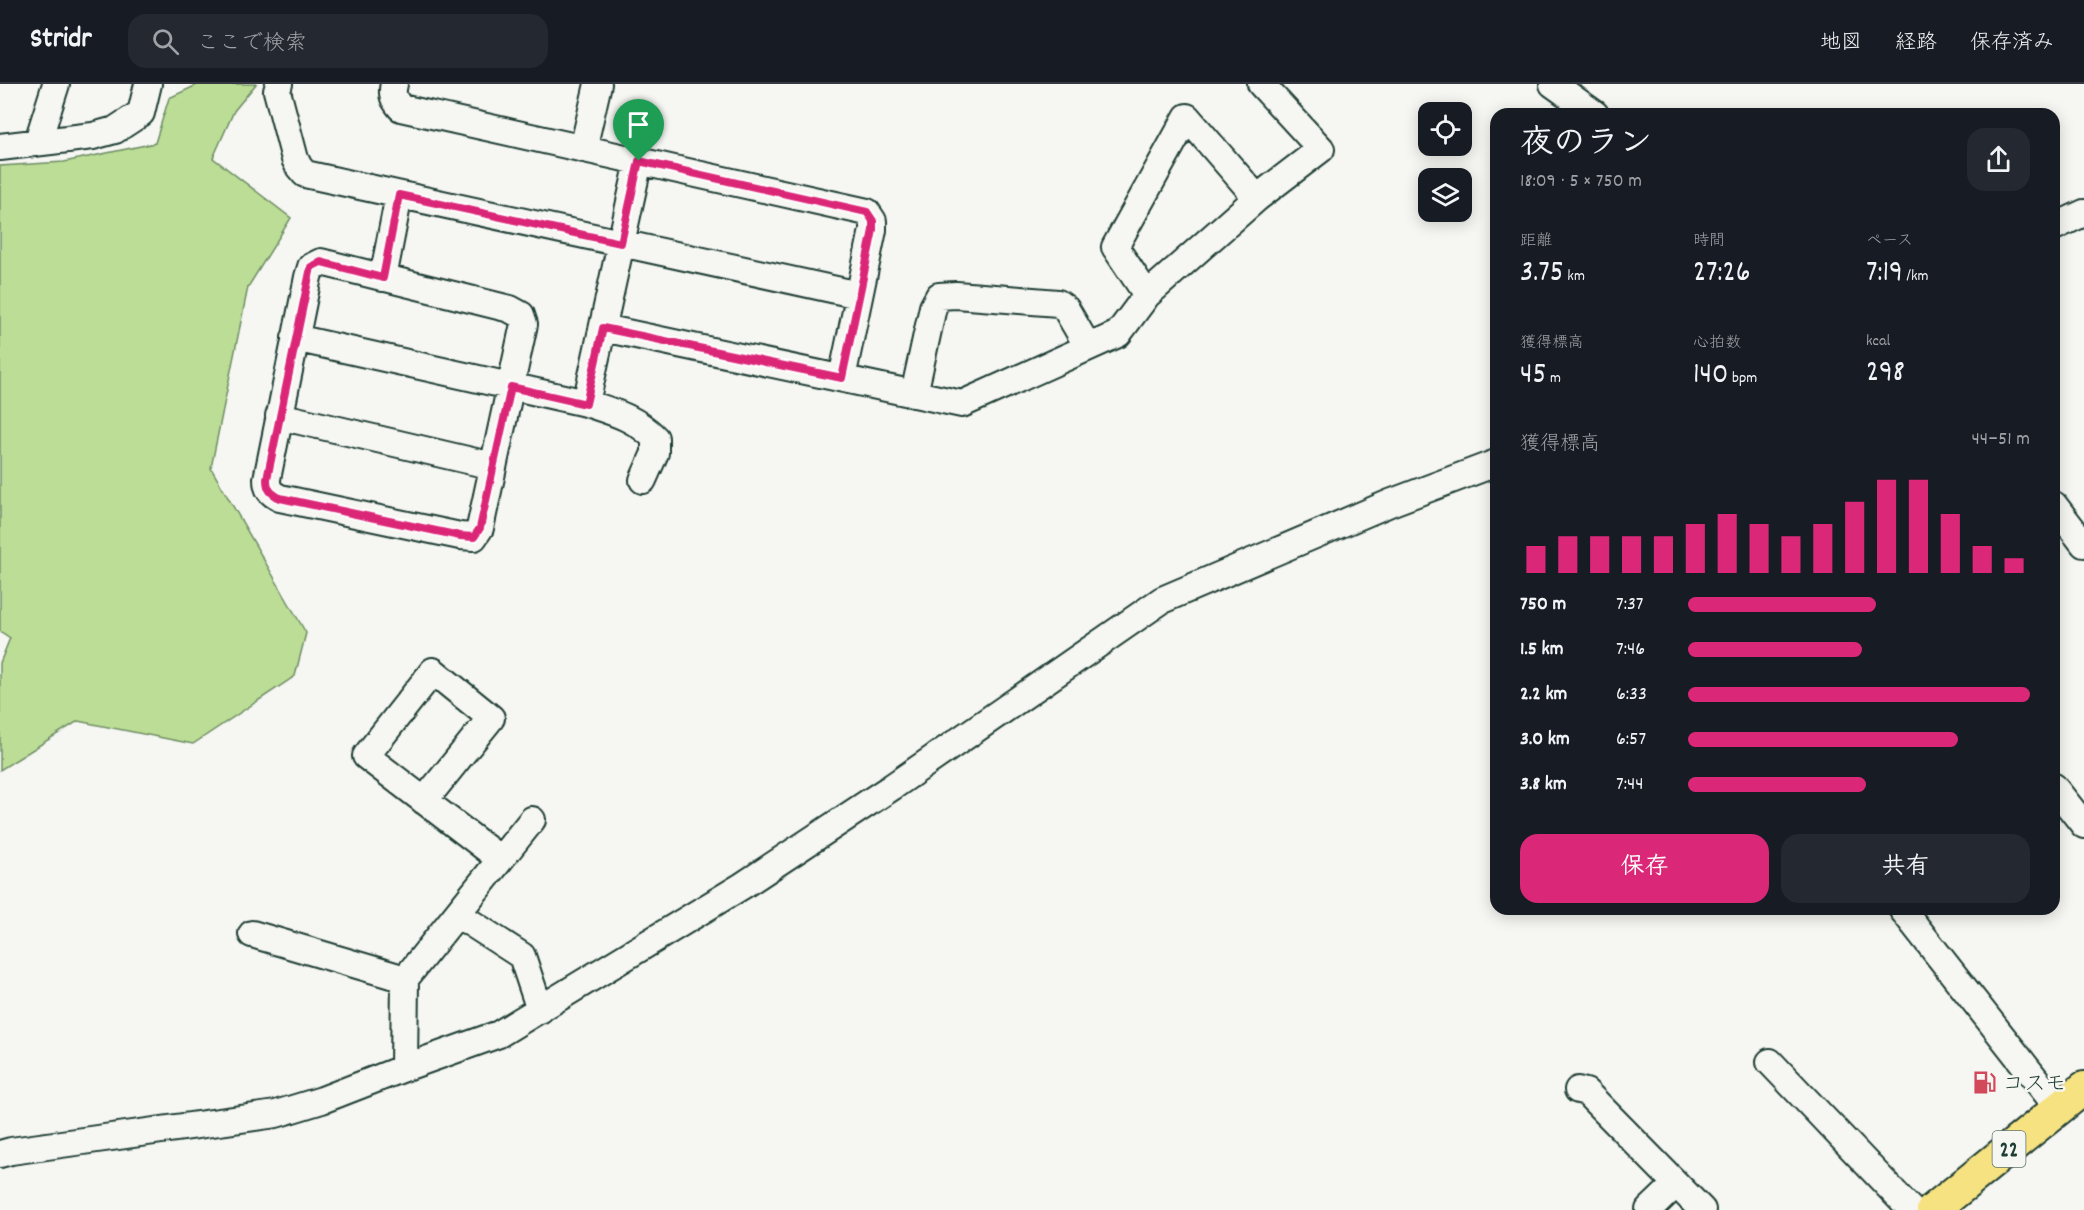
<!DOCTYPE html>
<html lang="ja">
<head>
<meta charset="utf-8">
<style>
	:root { --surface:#171b24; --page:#242831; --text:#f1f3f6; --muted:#9ea1a6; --line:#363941; --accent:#db2777 }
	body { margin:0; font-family:Dekko,"Klee One",sans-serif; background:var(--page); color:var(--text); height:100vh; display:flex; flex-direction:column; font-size:22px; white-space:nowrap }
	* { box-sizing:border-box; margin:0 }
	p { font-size:20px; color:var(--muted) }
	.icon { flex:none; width:33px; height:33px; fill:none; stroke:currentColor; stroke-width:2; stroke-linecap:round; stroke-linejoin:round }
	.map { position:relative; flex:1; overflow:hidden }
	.sheet { position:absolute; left:1490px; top:24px; width:570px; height:807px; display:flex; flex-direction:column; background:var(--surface); border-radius:18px; box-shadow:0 3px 15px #0003 }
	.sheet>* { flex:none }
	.fabs { position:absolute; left:1418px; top:18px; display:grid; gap:12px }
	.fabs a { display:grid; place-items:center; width:54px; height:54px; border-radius:12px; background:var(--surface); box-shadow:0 3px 15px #0003; font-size:30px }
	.pin { position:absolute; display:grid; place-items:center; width:51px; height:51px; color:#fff; margin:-62px -26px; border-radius:50% 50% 50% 0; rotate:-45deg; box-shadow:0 0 6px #0007 }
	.pin .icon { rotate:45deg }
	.round { display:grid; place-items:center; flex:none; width:63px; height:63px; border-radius:18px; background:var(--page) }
	.headline { display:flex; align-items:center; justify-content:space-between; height:102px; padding:0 30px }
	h1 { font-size:33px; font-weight:600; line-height:45px }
	.stats { display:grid; grid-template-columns:repeat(3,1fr); gap:9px; height:102px; padding:6px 30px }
	.stats div { display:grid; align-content:center }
	.stats b { font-size:30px; font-weight:600 }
	.stats small { font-size:16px; font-weight:400 }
	.stats p { font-size:16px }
	.chart { height:168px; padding:12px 30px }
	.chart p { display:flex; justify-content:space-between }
	.chart svg { width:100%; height:108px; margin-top:6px; stroke:var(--accent); stroke-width:6 }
	.primary-button { display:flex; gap:12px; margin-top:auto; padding:12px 30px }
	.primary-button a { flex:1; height:69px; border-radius:18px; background:var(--accent); color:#fff; font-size:24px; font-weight:600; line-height:69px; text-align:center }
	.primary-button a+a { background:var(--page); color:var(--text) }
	ul { padding:0 30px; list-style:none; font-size:20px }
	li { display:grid; grid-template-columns:96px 72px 1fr; align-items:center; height:45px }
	li i { height:15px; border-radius:8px; background:var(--accent) }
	header { display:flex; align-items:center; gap:36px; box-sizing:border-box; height:84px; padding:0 30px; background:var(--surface); border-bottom:2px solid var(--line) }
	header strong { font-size:28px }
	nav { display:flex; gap:33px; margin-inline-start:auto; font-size:21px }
	.search { width:420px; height:54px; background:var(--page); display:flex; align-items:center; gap:15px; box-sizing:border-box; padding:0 21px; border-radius:18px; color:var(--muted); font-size:22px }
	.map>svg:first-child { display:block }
</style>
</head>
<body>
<header>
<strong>Stridr</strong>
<div class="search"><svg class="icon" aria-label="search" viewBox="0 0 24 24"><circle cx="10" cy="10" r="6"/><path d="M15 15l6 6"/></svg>ここで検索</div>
<nav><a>地図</a><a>経路</a><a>保存済み</a></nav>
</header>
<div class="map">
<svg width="2084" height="1126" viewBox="0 0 2084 1126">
	<rect width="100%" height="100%" fill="#f6f6f2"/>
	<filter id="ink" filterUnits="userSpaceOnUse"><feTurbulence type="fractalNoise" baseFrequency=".0167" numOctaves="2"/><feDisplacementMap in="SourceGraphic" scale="12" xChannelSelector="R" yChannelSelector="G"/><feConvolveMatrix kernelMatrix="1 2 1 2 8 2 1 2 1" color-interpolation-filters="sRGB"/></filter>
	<g filter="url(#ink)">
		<!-- green -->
		<path fill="#bcdd96" stroke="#6e8d65" stroke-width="1.5" d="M199,0H256L234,27L213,74L291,134L248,203L211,384L306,549L295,592L193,660L78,637L0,686V579L10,554L0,547V82L64,78L155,59L169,14Z"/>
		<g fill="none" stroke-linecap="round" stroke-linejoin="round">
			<defs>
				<path id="minor" d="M279,0L277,7L295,75L299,83L305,90L859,211
					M394,0C391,11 394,16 401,24L867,128L873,137V146L842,294
					M1553,0L1595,30
					M38,57L56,0
					M0,63L93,52L115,46L141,29L148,0
					M583,65L598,0
					M2054,143L2084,129
					M321,178L510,225L521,231L524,240L480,444L474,453L460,452L280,414C270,409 267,405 267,395L308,193L311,183Z
					M383,194L399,111
					M1147,211L1115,163L1187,33L1257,114
					M603,244L962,320L1118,250L1147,211L1257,114L1321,65L1261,0
					M295,254L586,319C613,328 634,333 655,354V369L643,396
					M914,310L933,223L939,212L956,211L1058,219L1066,225L1088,263
					M586,319L639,77
					M279,332L493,382
					M2054,421L2084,460
					M2054,703L2084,741
					M424,717L491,634L433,587L366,672L500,775
					M1902,825L2059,1025
					M457,830L522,872L540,926
					M252,850L405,895
					M1770,978L1911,1126
					M404,984L405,895L532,736
					M1578,1006L1586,1008L1702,1126
					M0,1070L11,1067L276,1030L322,1016L412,981L499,950L742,802L892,703L1162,516L1390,419L1496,379
					M1649,1126L1676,1100"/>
				<path id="major" d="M1933,1126L2084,1004"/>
			</defs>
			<!-- minor casing -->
			<use href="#minor" stroke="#1f3d34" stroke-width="30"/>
			<!-- major casing -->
			<use href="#major" stroke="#1f3d34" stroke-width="36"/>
			<!-- minor -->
			<use href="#minor" stroke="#f6f6f2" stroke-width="26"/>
			<!-- major -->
			<use href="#major" stroke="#f6e281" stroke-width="32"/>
		</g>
	</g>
	<g fill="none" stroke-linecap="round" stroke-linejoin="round" filter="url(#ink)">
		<defs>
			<path id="route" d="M639,77L867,128L873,137V146L842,294L603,244L586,320L511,303L480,444L474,453L460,452L280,414C270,409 267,405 267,395L311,183L321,178L383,194L399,111L621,159Z"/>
		</defs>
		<!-- route casing -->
		<use href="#route" stroke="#fff" stroke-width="12"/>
		<!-- route -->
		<use href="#route" stroke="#db2777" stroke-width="8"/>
	</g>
	<!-- icons -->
	<defs>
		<symbol id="fuel-bare" viewBox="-9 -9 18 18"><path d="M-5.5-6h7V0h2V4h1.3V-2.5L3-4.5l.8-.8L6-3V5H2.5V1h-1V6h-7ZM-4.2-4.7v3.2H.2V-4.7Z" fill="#d1495b" stroke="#f6f6f2" stroke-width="2.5" paint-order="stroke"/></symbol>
	</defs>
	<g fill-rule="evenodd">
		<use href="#fuel-bare" x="1968" y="982" width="33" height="33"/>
	</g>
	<g text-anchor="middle" stroke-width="5" stroke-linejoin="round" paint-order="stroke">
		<!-- shield labels -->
		<rect fill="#f6f6f2" stroke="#60746d" stroke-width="1.5" x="1992.5" y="1047" width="33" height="36" rx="4.5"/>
		<g font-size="21" font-weight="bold" fill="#1f3d34">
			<text x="2009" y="1072">22</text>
		</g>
		<!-- poi labels -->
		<g font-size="22" fill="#1f3d34" stroke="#f6f6f2" text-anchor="start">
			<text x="2002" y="1006">コスモ</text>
		</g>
	</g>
</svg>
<div class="fabs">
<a><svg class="icon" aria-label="locate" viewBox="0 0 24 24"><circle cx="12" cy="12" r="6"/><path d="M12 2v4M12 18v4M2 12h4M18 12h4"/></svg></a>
<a><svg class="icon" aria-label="layers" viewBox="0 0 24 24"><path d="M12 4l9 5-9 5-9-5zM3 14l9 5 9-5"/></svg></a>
</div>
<div class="pin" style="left:639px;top:77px;background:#1e9e55"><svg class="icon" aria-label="arrive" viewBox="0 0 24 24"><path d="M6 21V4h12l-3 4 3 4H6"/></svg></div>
<section class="sheet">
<div class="headline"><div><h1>夜のラン</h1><p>18:09 · 5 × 750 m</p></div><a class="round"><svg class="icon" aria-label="share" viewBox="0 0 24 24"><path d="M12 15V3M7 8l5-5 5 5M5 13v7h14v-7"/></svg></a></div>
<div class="stats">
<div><p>距離</p><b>3.75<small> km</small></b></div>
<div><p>時間</p><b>27:26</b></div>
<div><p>ペース</p><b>7:19<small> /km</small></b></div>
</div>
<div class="stats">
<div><p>獲得標高</p><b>45<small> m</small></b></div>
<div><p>心拍数</p><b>140<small> bpm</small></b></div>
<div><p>kcal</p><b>298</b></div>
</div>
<div class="chart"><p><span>獲得標高</span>44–51 m</p>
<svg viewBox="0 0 160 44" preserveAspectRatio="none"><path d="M5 44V33M15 44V29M25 44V29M35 44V29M45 44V29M55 44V24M65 44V20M75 44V24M85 44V29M95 44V24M105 44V15M115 44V6M125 44V6M135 44V20M145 44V33M155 44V38"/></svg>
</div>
<ul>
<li><b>750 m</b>7:37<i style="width:55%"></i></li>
<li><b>1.5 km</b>7:46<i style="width:51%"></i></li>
<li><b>2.2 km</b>6:33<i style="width:100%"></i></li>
<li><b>3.0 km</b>6:57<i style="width:79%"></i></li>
<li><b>3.8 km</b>7:44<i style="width:52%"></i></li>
</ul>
<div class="primary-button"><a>保存</a><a>共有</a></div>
</section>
</div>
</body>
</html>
